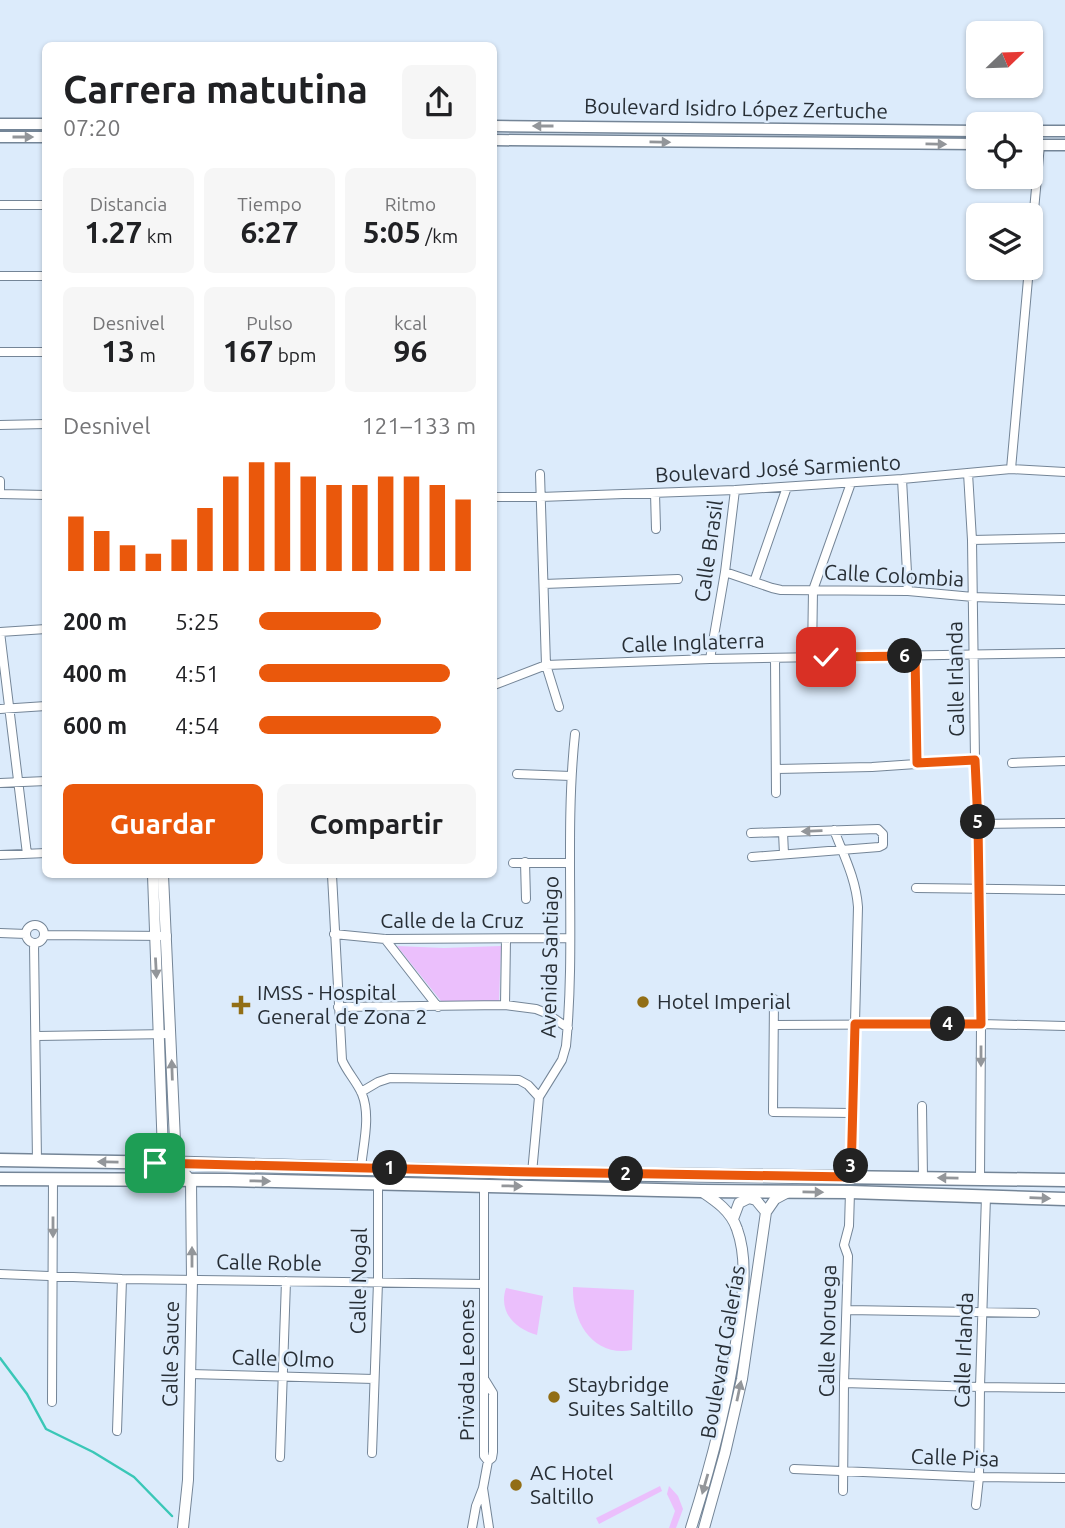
<!DOCTYPE html>
<html lang="es">
<head>
<meta charset="utf-8">
<style>
	:root { --surface:#fff; --page:#f6f6f6; --text:#202124; --muted:#757577; --accent:#ea580c }
	body { margin:0; font-family:Ubuntu,sans-serif; background:var(--page); color:var(--text); height:100vh; display:flex; flex-direction:column; font-size:26px; white-space:nowrap }
	* { box-sizing:border-box; margin:0 }
	p { font-size:23px; color:var(--muted) }
	.icon { flex:none; width:38px; height:38px; fill:none; stroke:currentColor; stroke-width:2; stroke-linecap:round; stroke-linejoin:round }
	.map { position:relative; flex:1; overflow:hidden }
	.panel { position:absolute; left:42px; top:42px; width:455px; height:836px; display:flex; flex-direction:column; background:var(--surface); border-radius:10px; box-shadow:0 2px 5px #0004 }
	.panel>* { flex:none }
	.needle { width:46px; rotate:67deg }
	.controls { position:absolute; left:966px; top:21px; display:grid; gap:14px }
	.controls a { display:grid; place-items:center; width:77px; height:77px; border-radius:10px; background:var(--surface); box-shadow:0 2px 5px #0004; font-size:35px }
	.pin { position:absolute; display:grid; place-items:center; width:60px; height:60px; color:#fff; margin:-30px; border-radius:14px; box-shadow:0 4px 10px #0006 }
	.km { position:absolute; width:35px; height:35px; margin:-18px; border-radius:50%; background:#222; color:#fff; font-size:19px; line-height:35px; text-align:center }
	.round { display:grid; place-items:center; flex:none; width:74px; height:74px; border-radius:10px; background:var(--page) }
	.overview { display:flex; align-items:center; justify-content:space-between; height:119px; padding:0 21px }
	h1 { font-size:38px; font-weight:600; line-height:52px }
	.stats { display:grid; grid-template-columns:repeat(3,1fr); gap:10px; height:119px; padding:7px 21px }
	.stats div { display:grid; align-content:center; border-radius:10px; background:var(--page); text-align:center }
	.stats b { font-size:30px; font-weight:600 }
	.stats small { font-size:19px; font-weight:400 }
	.stats p { font-size:19px }
	.chart { height:196px; padding:14px 21px }
	.chart p { display:flex; justify-content:space-between }
	.chart svg { width:100%; height:126px; margin-top:7px; stroke:var(--accent); stroke-width:6 }
	.primary-button { display:flex; gap:14px; margin-top:auto; padding:14px 21px }
	.primary-button a { flex:1; height:80px; border-radius:10px; background:var(--accent); color:#fff; font-size:28px; font-weight:600; line-height:80px; text-align:center }
	.primary-button a+a { background:var(--page); color:var(--text) }
	ul { padding:0 21px; list-style:none; font-size:23px }
	li { display:grid; grid-template-columns:112px 84px 1fr; align-items:center; height:52px }
	li i { height:18px; border-radius:9px; background:var(--accent) }
	.map>svg:first-child { display:block }
</style>
</head>
<body>
<div class="map">
<svg width="1065" height="1528" viewBox="0 0 1065 1528">
	<rect width="100%" height="100%" fill="#dcebfb"/>
	<!-- green -->
	<path fill="#ebbffc" d="M397,946L444,948L501,946L499,1002L441,1001Z
		M573,1287L634,1290L632,1350C593,1357 572,1322 573,1287Z
		M506,1288L543,1296L537,1335C515,1329 498,1312 506,1288Z
		M660,1486L662,1491L599,1524L596,1518Z
		M669,1486L678,1496L683,1509L676,1528H669L675,1511L667,1494Z"/>
	<g fill="none" stroke-linecap="round" stroke-linejoin="round">
		<!-- stream -->
		<path stroke="#3ac7b7" stroke-width="2.5" d="M0,1358L27,1394L46,1429L93,1452L134,1477L172,1516"/>
		<defs>
			<path id="minor" d="M0,205H46
				M1031,243L1040,145
				M0,276H46
				M0,352H46
				M0,425L46,424
				M1011,469L1029,268
				M968,473L972,540L975,760L978,824L981,1024L980,1179
				M540,474L546,665L559,707
				M902,479L908,591
				M0,481V494
				M655,493L656,529
				M0,494L46,495
				M494,497H540L735,490L902,479L1011,469L1065,472
				M972,540L1065,538
				M725,572L772,588L781,590L908,591L973,597L1065,600
				M754,582L787,487
				M544,584L678,579
				M0,632L27,854
				M0,632L46,629
				M915,656L917,763
				M812,657L813,590L851,483
				M710,659L725,572L735,490
				M775,659L776,793
				M494,685L546,665L710,659L1065,653
				M0,709L46,706
				M1012,763L1065,761
				M777,769L872,767L975,760
				M517,774L571,776
				M0,783L46,781
				M978,824L1065,823
				M834,830C844,856 856,879 858,907L851,1177
				M783,832L784,854
				M751,833L878,829L883,834V845L879,847L752,857
				M0,855L46,853
				M525,862L526,899
				M513,863H569
				M332,875L342,1060C347,1072 357,1082 362,1094C371,1116 363,1145 361,1168
				M916,888L1065,890
				M26 934a9 9 0 1 1 18 0a9 9 0 1 1-18 0Z
				M0,933L26,934
				M334,934L385,939L570,938
				M45,935L167,936
				M385,939L438,1007
				M34,944L37,1161
				M774,999L773,1112L852,1113
				M505,1005L506,939
				M338,1007L505,1005L536,1009L546,1013L568,1028
				M774,1025L981,1024L1065,1026
				M37,1036L171,1034
				M361,1092L378,1082L390,1078L519,1080L528,1085L539,1097
				M922,1106L923,1178
				M532,1173L539,1097L562,1060L566,1046C576,942 564,838 575,734
				M484,1186V1456L488,1461L492,1458L493,1452V1393L485,1380
				M0,1274L122,1279L484,1284
				M847,1310L1035,1313
				M190,1374L374,1379
				M844,1383L980,1387L1065,1388
				M52,1402L53,1178
				M117,1431L122,1279
				M372,1453L378,1282V1183
				M280,1457L286,1281
				M794,1469L979,1477L1065,1478
				M483,1488L489,1528
				M843,1491L844,1383L848,1256L844,1245L849,1226L850,1192
				M976,1505L979,1477L980,1387L986,1196
				M472,1528L476,1506L483,1488L488,1461"/>
			<path id="tertiary" d="M153,875L164,1181
				M163,875L176,1163L191,1181L192,1279L188,1480L183,1528
				M733,1219L739,1203L749,1198L756,1200L766,1212
				M691,1528C711,1465 728,1401 737,1336C742,1302 749,1262 737,1229C731,1211 716,1201 701,1191
				M704,1528L725,1453L742,1379L766,1212L775,1199L788,1192"/>
			<path id="secondary" d="M0,124H46
				M494,126L978,131
				M1031,131H1065
				M0,137H46
				M494,140L978,144
				M1031,145H1065"/>
			<path id="primary" d="M0,1160L176,1163L532,1173L1065,1180
				M0,1179L229,1180L701,1191L850,1192L1065,1199"/>
		</defs>
		<!-- minor casing -->
		<use href="#minor" stroke="#748597" stroke-width="10"/>
		<!-- tertiary casing -->
		<use href="#tertiary" stroke="#748597" stroke-width="12"/>
		<!-- secondary casing -->
		<use href="#secondary" stroke="#748597" stroke-width="13"/>
		<!-- primary casing -->
		<use href="#primary" stroke="#748597" stroke-width="15"/>
		<!-- minor -->
		<use href="#minor" stroke="#fff" stroke-width="8"/>
		<!-- tertiary -->
		<use href="#tertiary" stroke="#fff" stroke-width="10"/>
		<!-- secondary -->
		<use href="#secondary" stroke="#fff" stroke-width="10"/>
		<!-- primary -->
		<use href="#primary" stroke="#fff" stroke-width="12"/>
	</g>
	<!-- one-way arrows -->
	<defs><path id="oneway-solid" d="M-6-.8H1V-3.2L6.5 0L1 3.2V.8H-6Z" transform="scale(1.75)"/></defs>
	<g fill="#93969a">
		<use href="#oneway-solid" transform="translate(543 126) rotate(-180)"/>
		<use href="#oneway-solid" transform="translate(23 137)"/>
		<use href="#oneway-solid" transform="translate(660 142) rotate(1)"/>
		<use href="#oneway-solid" transform="translate(936 144) rotate(1)"/>
		<use href="#oneway-solid" transform="translate(812 831) rotate(178)"/>
		<use href="#oneway-solid" transform="translate(156 968) rotate(87)"/>
		<use href="#oneway-solid" transform="translate(981 1056) rotate(90)"/>
		<use href="#oneway-solid" transform="translate(172 1070) rotate(-92)"/>
		<use href="#oneway-solid" transform="translate(108 1162) rotate(-179)"/>
		<use href="#oneway-solid" transform="translate(948 1178) rotate(-179)"/>
		<use href="#oneway-solid" transform="translate(260 1181) rotate(1)"/>
		<use href="#oneway-solid" transform="translate(512 1186) rotate(1)"/>
		<use href="#oneway-solid" transform="translate(813 1192) rotate(1)"/>
		<use href="#oneway-solid" transform="translate(1040 1198) rotate(2)"/>
		<use href="#oneway-solid" transform="translate(53 1227) rotate(90)"/>
		<use href="#oneway-solid" transform="translate(192 1257) rotate(-90)"/>
		<use href="#oneway-solid" transform="translate(739 1391) rotate(-78)"/>
		<use href="#oneway-solid" transform="translate(705 1484) rotate(106)"/>
	</g>
	<g fill="none" stroke-linecap="round" stroke-linejoin="round">
		<defs>
			<path id="route" d="M155,1163L532,1172L851,1177L855,1024H981L978,824L975,760L917,763L915,656L826,657"/>
		</defs>
		<!-- route casing -->
		<use href="#route" stroke="#fff" stroke-width="14"/>
		<!-- route -->
		<use href="#route" stroke="#ea580c" stroke-width="9"/>
	</g>
	<!-- markers -->
	<g fill="#926e15" stroke="#dcebfb" stroke-width="2.5">
		<circle cx="643" cy="1002" r="7"/>
		<path d="M237.5 994.5h7v7h7v7h-7v7h-7v-7h-7v-7h7z"/>
		<circle cx="554" cy="1397" r="7"/>
		<circle cx="516" cy="1485" r="7"/>
	</g>
	<g text-anchor="middle" stroke-width="5" stroke-linejoin="round" paint-order="stroke">
		<!-- street labels -->
		<g font-size="21" fill="#272e35" stroke="#dcebfb">
			<text transform="translate(736 109) rotate(1)" y="7">Boulevard Isidro López Zertuche</text>
			<text transform="translate(778 469) rotate(-3)" y="7">Boulevard José Sarmiento</text>
			<text transform="translate(709 551) rotate(-82)" y="7">Calle Brasil</text>
			<text transform="translate(894 576) rotate(3)" y="7">Calle Colombia</text>
			<text transform="translate(693 643) rotate(-2)" y="7">Calle Inglaterra</text>
			<text transform="translate(956 679) rotate(-91)" y="7">Calle Irlanda</text>
			<text x="452" y="928">Calle de la Cruz</text>
			<text transform="translate(550 957) rotate(-89)" y="7">Avenida Santiago</text>
			<text transform="translate(269 1263) rotate(1)" y="7">Calle Roble</text>
			<text transform="translate(359 1281) rotate(-89)" y="7">Calle Nogal</text>
			<text transform="translate(828 1331) rotate(-89)" y="7">Calle Noruega</text>
			<text transform="translate(964 1350) rotate(-88)" y="7">Calle Irlanda</text>
			<text transform="translate(723 1352) rotate(-80)" y="7">Boulevard Galerías</text>
			<text transform="translate(171 1354) rotate(-89)" y="7">Calle Sauce</text>
			<text transform="translate(283 1359) rotate(2)" y="7">Calle Olmo</text>
			<text transform="translate(467 1370) rotate(-90)" y="7">Privada Leones</text>
			<text transform="translate(955 1458) rotate(2)" y="7">Calle Pisa</text>
		</g>
		<!-- poi labels -->
		<g font-size="21" fill="#272e35" stroke="#dcebfb" text-anchor="start">
			<text x="257" y="1000">IMSS - Hospital<tspan x="257" dy="24">General de Zona 2</tspan></text>
			<text x="657" y="1009">Hotel Imperial</text>
			<text x="568" y="1392">Staybridge<tspan x="568" dy="24">Suites Saltillo</tspan></text>
			<text x="530" y="1480">AC Hotel<tspan x="530" dy="24">Saltillo</tspan></text>
		</g>
	</g>
</svg>
<div class="controls">
<a><svg class="needle" viewBox="-14 -14 28 28"><path d="M0-13l5 13h-10z" fill="#e53935"/><path d="M0 13l5-13h-10z" fill="#757577"/></svg></a>
<a><svg class="icon" aria-label="locate" viewBox="0 0 24 24"><circle cx="12" cy="12" r="6"/><path d="M12 2v4M12 18v4M2 12h4M18 12h4"/></svg></a>
<a><svg class="icon" aria-label="layers" viewBox="0 0 24 24"><path d="M12 4l9 5-9 5-9-5zM3 14l9 5 9-5"/></svg></a>
</div>
<div class="pin" style="left:155px;top:1163px;background:#1e9e55"><svg class="icon" aria-label="arrive" viewBox="0 0 24 24"><path d="M6 21V4h12l-3 4 3 4H6"/></svg></div>
<div class="pin" style="left:826px;top:657px;background:#d93025"><svg class="icon" aria-label="check" viewBox="0 0 24 24"><path d="M5 12l5 5 9-10"/></svg></div>
<b class="km" style="left:390px;top:1168px">1</b>
<b class="km" style="left:626px;top:1174px">2</b>
<b class="km" style="left:851px;top:1166px">3</b>
<b class="km" style="left:948px;top:1024px">4</b>
<b class="km" style="left:978px;top:822px">5</b>
<b class="km" style="left:905px;top:656px">6</b>
<section class="panel">
<div class="overview"><div><h1>Carrera matutina</h1><p>07:20</p></div><a class="round"><svg class="icon" aria-label="share" viewBox="0 0 24 24"><path d="M12 15V3M7 8l5-5 5 5M5 13v7h14v-7"/></svg></a></div>
<div class="stats">
<div><p>Distancia</p><b>1.27<small> km</small></b></div>
<div><p>Tiempo</p><b>6:27</b></div>
<div><p>Ritmo</p><b>5:05<small> /km</small></b></div>
</div>
<div class="stats">
<div><p>Desnivel</p><b>13<small> m</small></b></div>
<div><p>Pulso</p><b>167<small> bpm</small></b></div>
<div><p>kcal</p><b>96</b></div>
</div>
<div class="chart"><p><span>Desnivel</span>121–133 m</p>
<svg viewBox="0 0 160 44" preserveAspectRatio="none"><path d="M5 44V25M15 44V30M25 44V35M35 44V38M45 44V33M55 44V22M65 44V11M75 44V6M85 44V6M95 44V11M105 44V14M115 44V14M125 44V11M135 44V11M145 44V14M155 44V19"/></svg>
</div>
<ul>
<li><b>200 m</b>5:25<i style="width:56%"></i></li>
<li><b>400 m</b>4:51<i style="width:88%"></i></li>
<li><b>600 m</b>4:54<i style="width:84%"></i></li>
</ul>
<div class="primary-button"><a>Guardar</a><a>Compartir</a></div>
</section>
</div>
</body>
</html>
